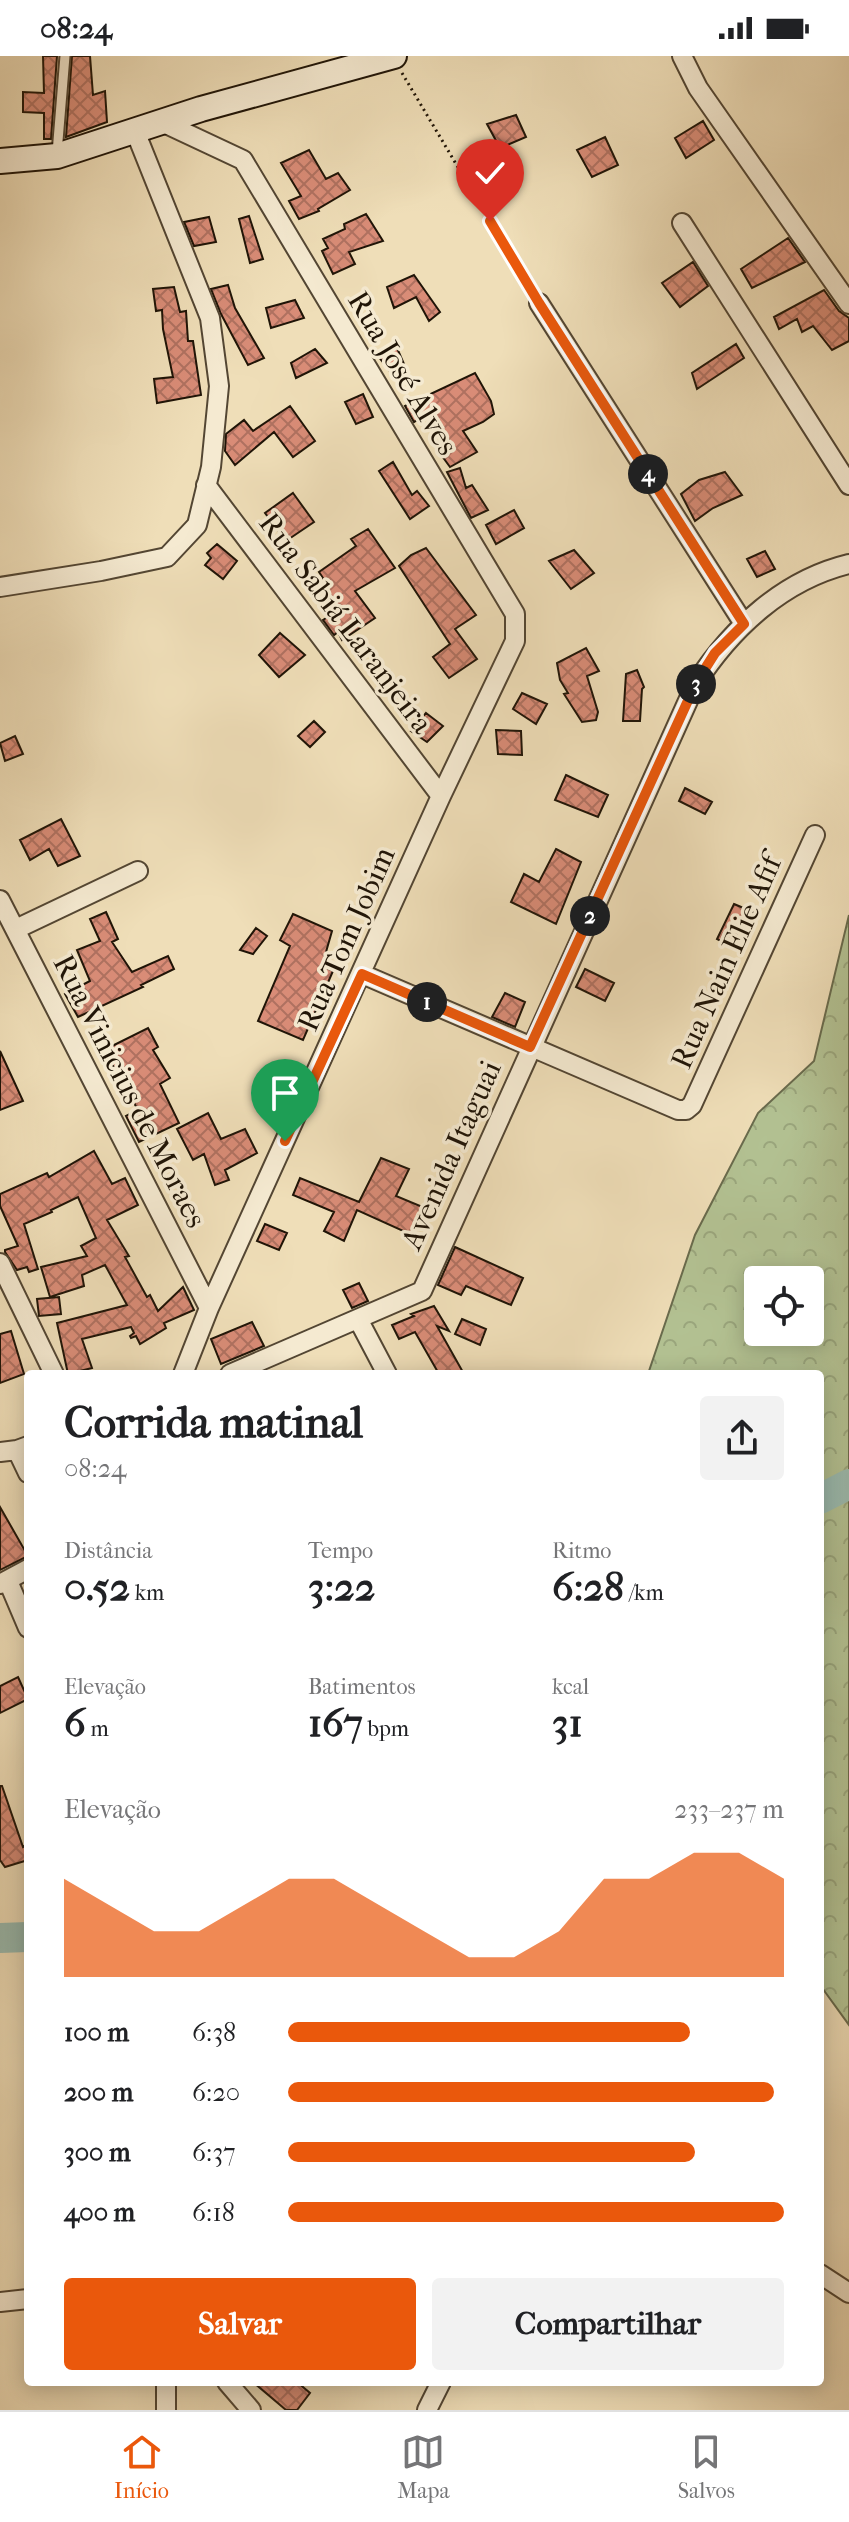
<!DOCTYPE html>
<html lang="pt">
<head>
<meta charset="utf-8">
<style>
	:root { --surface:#fff; --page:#f2f2f2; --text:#202124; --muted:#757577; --line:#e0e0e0; --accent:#ea580c }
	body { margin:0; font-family:"IM FELL French Canon",serif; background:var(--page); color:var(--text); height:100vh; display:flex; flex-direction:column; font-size:30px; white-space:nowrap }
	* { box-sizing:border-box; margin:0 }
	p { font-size:26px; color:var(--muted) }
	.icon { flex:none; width:44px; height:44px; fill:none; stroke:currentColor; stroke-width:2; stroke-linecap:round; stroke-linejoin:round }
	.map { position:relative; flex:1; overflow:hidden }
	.sheet { position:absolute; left:24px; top:1314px; width:800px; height:1016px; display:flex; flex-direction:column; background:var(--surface); border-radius:8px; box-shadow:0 4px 20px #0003 }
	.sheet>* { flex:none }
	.buttons { position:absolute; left:744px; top:1210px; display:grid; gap:16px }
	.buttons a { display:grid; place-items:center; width:80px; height:80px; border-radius:8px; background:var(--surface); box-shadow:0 4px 20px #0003; font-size:40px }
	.pin { position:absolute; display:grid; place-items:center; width:68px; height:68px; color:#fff; margin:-82px -34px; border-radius:50% 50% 50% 0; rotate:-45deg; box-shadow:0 0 8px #0007 }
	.pin .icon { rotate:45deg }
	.km { position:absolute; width:40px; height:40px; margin:-20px; border-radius:50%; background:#222; color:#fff; font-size:22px; line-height:40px; text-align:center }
	.round { display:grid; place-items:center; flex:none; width:84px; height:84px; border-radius:8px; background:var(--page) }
	.summary { display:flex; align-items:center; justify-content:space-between; height:136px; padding:0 40px }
	h1 { font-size:44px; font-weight:800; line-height:60px }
	.stats { display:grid; grid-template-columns:repeat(3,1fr); gap:12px; height:136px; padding:8px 40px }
	.stats div { display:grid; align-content:center }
	.stats b { font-size:40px; font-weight:800 }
	.stats small { font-size:22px; font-weight:400 }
	.stats p { font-size:22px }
	.chart { height:224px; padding:16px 40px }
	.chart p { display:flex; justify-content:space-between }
	.chart svg { width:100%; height:144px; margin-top:8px; fill:var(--accent); opacity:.7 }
	.button { display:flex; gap:16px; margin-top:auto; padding:16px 40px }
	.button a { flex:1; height:92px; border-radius:8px; background:var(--accent); color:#fff; font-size:32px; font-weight:800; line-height:92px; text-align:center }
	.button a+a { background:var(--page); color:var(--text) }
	ul { padding:0 40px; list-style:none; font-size:26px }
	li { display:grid; grid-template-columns:128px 96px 1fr; align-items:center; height:60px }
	li i { height:20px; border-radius:10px; background:var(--accent) }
	.status { display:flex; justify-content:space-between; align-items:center; height:56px; padding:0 40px; background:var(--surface); direction:ltr }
	.status svg { height:22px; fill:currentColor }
	.tab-bar { display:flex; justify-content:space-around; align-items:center; height:112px; border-top:2px solid var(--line); background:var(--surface); font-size:22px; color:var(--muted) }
	.tab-bar a { display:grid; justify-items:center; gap:4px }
	.tab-bar .active { color:var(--accent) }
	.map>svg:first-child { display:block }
</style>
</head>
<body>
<div class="status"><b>08:24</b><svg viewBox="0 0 49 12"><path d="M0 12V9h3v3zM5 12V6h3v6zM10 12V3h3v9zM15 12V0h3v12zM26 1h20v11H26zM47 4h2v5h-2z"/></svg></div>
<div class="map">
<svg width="849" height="2354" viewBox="0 0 849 2354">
	<defs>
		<pattern id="forest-crowns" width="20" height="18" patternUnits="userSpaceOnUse" patternTransform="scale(2)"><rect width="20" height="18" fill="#b3c293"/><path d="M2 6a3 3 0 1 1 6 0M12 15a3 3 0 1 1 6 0" fill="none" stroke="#9aa67d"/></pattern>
		<pattern id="building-cross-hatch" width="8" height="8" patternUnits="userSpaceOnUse" patternTransform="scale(2)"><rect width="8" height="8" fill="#d98c77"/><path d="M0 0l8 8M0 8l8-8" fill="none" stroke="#af7160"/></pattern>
	</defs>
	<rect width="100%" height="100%" fill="#efdeb8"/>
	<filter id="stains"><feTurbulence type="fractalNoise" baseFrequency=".0025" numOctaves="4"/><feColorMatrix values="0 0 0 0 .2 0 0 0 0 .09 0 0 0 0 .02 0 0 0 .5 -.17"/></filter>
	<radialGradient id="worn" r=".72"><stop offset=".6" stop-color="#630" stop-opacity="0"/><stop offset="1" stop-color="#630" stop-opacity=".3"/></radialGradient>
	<!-- forest -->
	<path fill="url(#forest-crowns)" stroke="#696b4d" stroke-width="2" fill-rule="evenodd" d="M849,859V1969L820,1929V1318H648L695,1179L758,1057L814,1005ZM758,1224H810V1276H758Z"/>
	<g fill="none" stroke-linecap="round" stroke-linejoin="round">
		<!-- river -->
		<path stroke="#9abcb1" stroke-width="30" d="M820,1443L849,1428
			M0,1882L28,1881"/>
	</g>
	<!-- building -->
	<path fill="url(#building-cross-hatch)" stroke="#1f1407" stroke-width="2" d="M43,0H57L51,83H44V57L23,56V36L44,37Z
		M72,0H90L93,39L105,35L107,66L66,81Z
		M516,59L526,81L500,92L487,68Z
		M703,65L714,84L686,102L675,82Z
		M605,81L618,109L592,121L577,94Z
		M309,94L326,123L338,117L350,134L318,153L319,155L299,163L289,145L301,140L281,107Z
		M366,158L383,185L349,196L355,208L333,218L322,195L328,192L323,183L345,173L344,168Z
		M249,160L263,203L250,207L239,163Z
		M209,161L216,186L194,190L184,166Z
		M788,182L805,206L752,232L741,213Z
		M693,206L708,230L680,251L662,227Z
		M414,219L440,256L429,265L416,241L394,252L387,231Z
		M228,229L235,252L264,302L248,309L221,258L211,233Z
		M174,231L180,256L186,255L188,285H193L201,339L157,347L154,323L173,321L163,273L162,254L156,255L153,233Z
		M824,234L839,255L849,262V285L832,294L813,270L802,276L797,263L779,273L774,261Z
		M295,244L304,262L271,272L266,252Z
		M736,288L744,302L697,333L692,317Z
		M397,292L404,308L389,314L378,300Z
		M315,293L327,307L296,322L291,307Z
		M475,317L491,345L494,358L483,366L463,375L477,396L450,411L437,393L450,386L431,355L414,366L405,350Z
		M363,338L373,361L356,368L345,346Z
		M290,350L315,385L293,401L274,376L235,409L225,395L226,378L244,364L253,375Z
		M393,406L412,439L417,435L429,450L410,463L379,415Z
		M460,412L466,432L472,429L488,454L471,462L447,416Z
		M725,416L742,439L713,452L695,465L681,438L699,424Z
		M293,437L314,466L286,485L265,457Z
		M514,454L524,472L496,488L486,469Z
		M368,473L395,512L355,535L375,562L342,584L338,576L334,579L323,564L339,554L322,531L323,522L319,516L356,490L351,483Z
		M217,488L237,505L223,523L205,509L211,502L207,497Z
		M426,492L476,559L455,573L477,603L449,622L433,601L450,588L399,510L411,499Z
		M574,494L594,517L571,533L549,505Z
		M765,495L775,513L757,521L747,503Z
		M280,577L305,599L279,621L259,599Z
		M586,592L599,615L587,620L598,656L596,664L582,666L564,638L568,637L560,624L557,607Z
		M637,614L644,631L642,633L640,665H623L626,618Z
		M522,637L547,648L536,668L513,653Z
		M426,657L443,670L427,686L411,675Z
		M314,665L325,676L310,691L298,680Z
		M496,674L521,675L522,699L498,698Z
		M15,680L23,698L5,705L0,687Z
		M566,719L608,739L598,761L555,744Z
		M685,732L712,746L705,758L679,745Z
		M61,763L80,800L58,810L49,793L30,804L20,784Z
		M556,793L581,806L556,868L511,846L524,818L539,826Z
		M734,848L753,856L729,889L717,883Z
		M106,856L118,883L112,886L132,916L168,900L174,913L141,929L143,931L78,961L65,938L90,925L77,894L100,885L90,863Z
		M293,858L332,875L322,910L333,915L303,984L258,965L290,890L280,884Z
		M256,872L267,880L253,898L240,894Z
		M585,913L614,927L605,945L576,931Z
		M505,937L525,946L515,971L492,961Z
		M148,972L158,991L153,994L170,1022L160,1028L179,1067L139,1086L126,1060L138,1054L104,994Z
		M0,995L23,1045L0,1054Z
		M208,1057L221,1083L245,1073L257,1097L225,1114L229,1124L215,1129L204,1098L193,1104L177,1073Z
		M94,1095L112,1128L125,1122L138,1149L107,1164L129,1200L125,1201L147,1241L150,1239L158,1255L183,1231L194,1254L164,1267L166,1272L140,1288L136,1280L131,1282L130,1280L134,1277L131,1271L82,1283L92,1312L68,1318L57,1267L127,1249L105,1209L82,1219L84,1230L50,1241L41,1211L87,1200L81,1190L96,1182L78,1141L51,1154L52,1156L24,1168L38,1213L29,1216L27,1211L17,1214L5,1196V1194L18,1190L0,1150V1138L47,1117L49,1121Z
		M381,1102L409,1113L396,1140L425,1152L412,1179L357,1154L344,1185L324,1175L334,1156L293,1139L300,1122L359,1146Z
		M265,1168L287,1177L279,1194L257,1185Z
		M455,1191L523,1222L511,1249L466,1230L461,1239L438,1229Z
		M359,1227L368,1245L352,1252L343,1234Z
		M59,1241L61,1258L39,1260L37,1243Z
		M434,1250L449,1275L437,1270L464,1318H439L415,1276L399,1283L392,1269L414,1260L411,1258Z
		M462,1263L486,1273L480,1289L455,1278Z
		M252,1266L264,1290L221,1308L211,1283Z
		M11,1275L24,1318L0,1327V1278Z
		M0,1451L28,1500L0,1514Z
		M18,1621L28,1643L0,1657V1630Z
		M0,1730H2L23,1791L27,1789L28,1804L5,1811L0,1804Z
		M253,2326H297L310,2337L297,2354H286Z"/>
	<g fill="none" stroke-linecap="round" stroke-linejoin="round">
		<defs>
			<path id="lane" d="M57,97L65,0"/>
			<path id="street" d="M682,0L698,32L849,248
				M162,66L243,104L515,558V585L441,740L209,1252L183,1318
				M682,167L849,429
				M539,247L744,568
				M206,429L441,740
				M0,531L101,515L167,501L197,469L211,411L219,330L210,262L135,75
				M0,844L209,1252
				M16,873L138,815
				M362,918L678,1054H686L692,1049L815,779
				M0,1207L54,1318
				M358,1263L387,1318
				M230,1318L422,1235L696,627C732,572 783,524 849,508
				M17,1394L28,1417
				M0,1396L17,1394L28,1390
				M8,1525L28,1572
				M0,1528L28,1513
				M820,2218L849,2237
				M0,2246L28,2243
				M166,2326V2354
				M227,2326L251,2354
				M427,2354L441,2326"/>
			<path id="secondary" d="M0,105L57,100L201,53L394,0"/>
		</defs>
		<!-- lane casing -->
		<use href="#lane" stroke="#534633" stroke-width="13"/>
		<!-- street casing -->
		<use href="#street" stroke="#534633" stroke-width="22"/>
		<!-- secondary casing -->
		<use href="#secondary" stroke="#1f1407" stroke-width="28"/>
		<!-- path -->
		<path stroke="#1f1407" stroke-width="3" stroke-dasharray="2 4" stroke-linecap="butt" d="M402,17L531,234"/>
		<!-- lane -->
		<use href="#lane" stroke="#f5ead1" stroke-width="9"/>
		<!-- street -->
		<use href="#street" stroke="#f5ead1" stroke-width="18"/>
		<!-- secondary -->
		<use href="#secondary" stroke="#f5ead1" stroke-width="24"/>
	</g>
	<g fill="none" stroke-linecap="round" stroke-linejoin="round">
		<defs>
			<path id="route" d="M285,1085L362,918L530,991L696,627L715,597L744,568L539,247L490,165"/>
		</defs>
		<!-- route casing -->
		<use href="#route" stroke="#fff" stroke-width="16"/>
		<!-- route -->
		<use href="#route" stroke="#ea580c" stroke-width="10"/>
	</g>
	<g text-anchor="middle" stroke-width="7" stroke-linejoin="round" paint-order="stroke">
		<!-- street labels -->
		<g font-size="30" fill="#1f1407" stroke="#f5ead1">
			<text transform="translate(403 317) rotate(59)" y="10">Rua José Alves</text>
			<text transform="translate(346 567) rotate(53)" y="10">Rua Sabiá Laranjeira</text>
			<text transform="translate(346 883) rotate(-66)" y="10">Rua Tom Jobim</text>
			<text transform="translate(726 906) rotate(-66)" y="10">Rua Nain Elie Afif</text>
			<text transform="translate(130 1035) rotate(63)" y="10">Rua Vinicius de Moraes</text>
			<text transform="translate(451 1099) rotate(-66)" y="10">Avenida Itaguai</text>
		</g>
	</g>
	<rect width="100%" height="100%" filter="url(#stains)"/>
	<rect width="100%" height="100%" fill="url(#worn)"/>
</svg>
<div class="buttons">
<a><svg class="icon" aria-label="locate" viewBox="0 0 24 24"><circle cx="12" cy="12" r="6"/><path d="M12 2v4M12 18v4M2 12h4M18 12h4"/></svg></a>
</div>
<div class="pin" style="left:285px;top:1085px;background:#1e9e55"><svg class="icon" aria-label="arrive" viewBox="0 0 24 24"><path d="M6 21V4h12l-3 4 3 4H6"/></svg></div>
<div class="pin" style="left:490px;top:165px;background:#d93025"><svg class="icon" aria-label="check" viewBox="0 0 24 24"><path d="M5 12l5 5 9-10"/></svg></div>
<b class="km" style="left:427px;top:946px">1</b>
<b class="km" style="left:590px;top:860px">2</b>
<b class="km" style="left:696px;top:628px">3</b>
<b class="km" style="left:648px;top:418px">4</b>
<section class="sheet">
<div class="summary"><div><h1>Corrida matinal</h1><p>08:24</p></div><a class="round"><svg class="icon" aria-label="share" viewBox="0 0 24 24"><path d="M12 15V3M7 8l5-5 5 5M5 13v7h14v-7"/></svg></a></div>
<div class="stats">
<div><p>Distância</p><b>0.52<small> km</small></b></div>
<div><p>Tempo</p><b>3:22</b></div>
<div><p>Ritmo</p><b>6:28<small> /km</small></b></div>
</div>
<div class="stats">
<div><p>Elevação</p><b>6<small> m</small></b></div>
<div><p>Batimentos</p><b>167<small> bpm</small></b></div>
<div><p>kcal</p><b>31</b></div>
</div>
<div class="chart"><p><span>Elevação</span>233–237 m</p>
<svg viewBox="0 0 160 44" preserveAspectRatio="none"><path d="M0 44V14L10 22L20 30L30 30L40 22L50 14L60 14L70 22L80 30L90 38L100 38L110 30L120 14L130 14L140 6L150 6L160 14V44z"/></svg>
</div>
<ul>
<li><b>100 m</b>6:38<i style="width:81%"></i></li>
<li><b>200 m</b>6:20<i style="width:98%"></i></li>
<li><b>300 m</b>6:37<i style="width:82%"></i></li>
<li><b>400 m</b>6:18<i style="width:100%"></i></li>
</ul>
<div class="button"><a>Salvar</a><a>Compartilhar</a></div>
</section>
</div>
<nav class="tab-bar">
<a class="active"><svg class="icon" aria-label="home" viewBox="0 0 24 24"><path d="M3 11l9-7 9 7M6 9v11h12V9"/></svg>Início</a>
<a><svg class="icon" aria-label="map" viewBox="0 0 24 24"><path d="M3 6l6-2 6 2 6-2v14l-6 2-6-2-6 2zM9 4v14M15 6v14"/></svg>Mapa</a>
<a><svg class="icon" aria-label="saved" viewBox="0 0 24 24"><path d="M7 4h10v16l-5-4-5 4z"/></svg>Salvos</a>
</nav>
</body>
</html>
